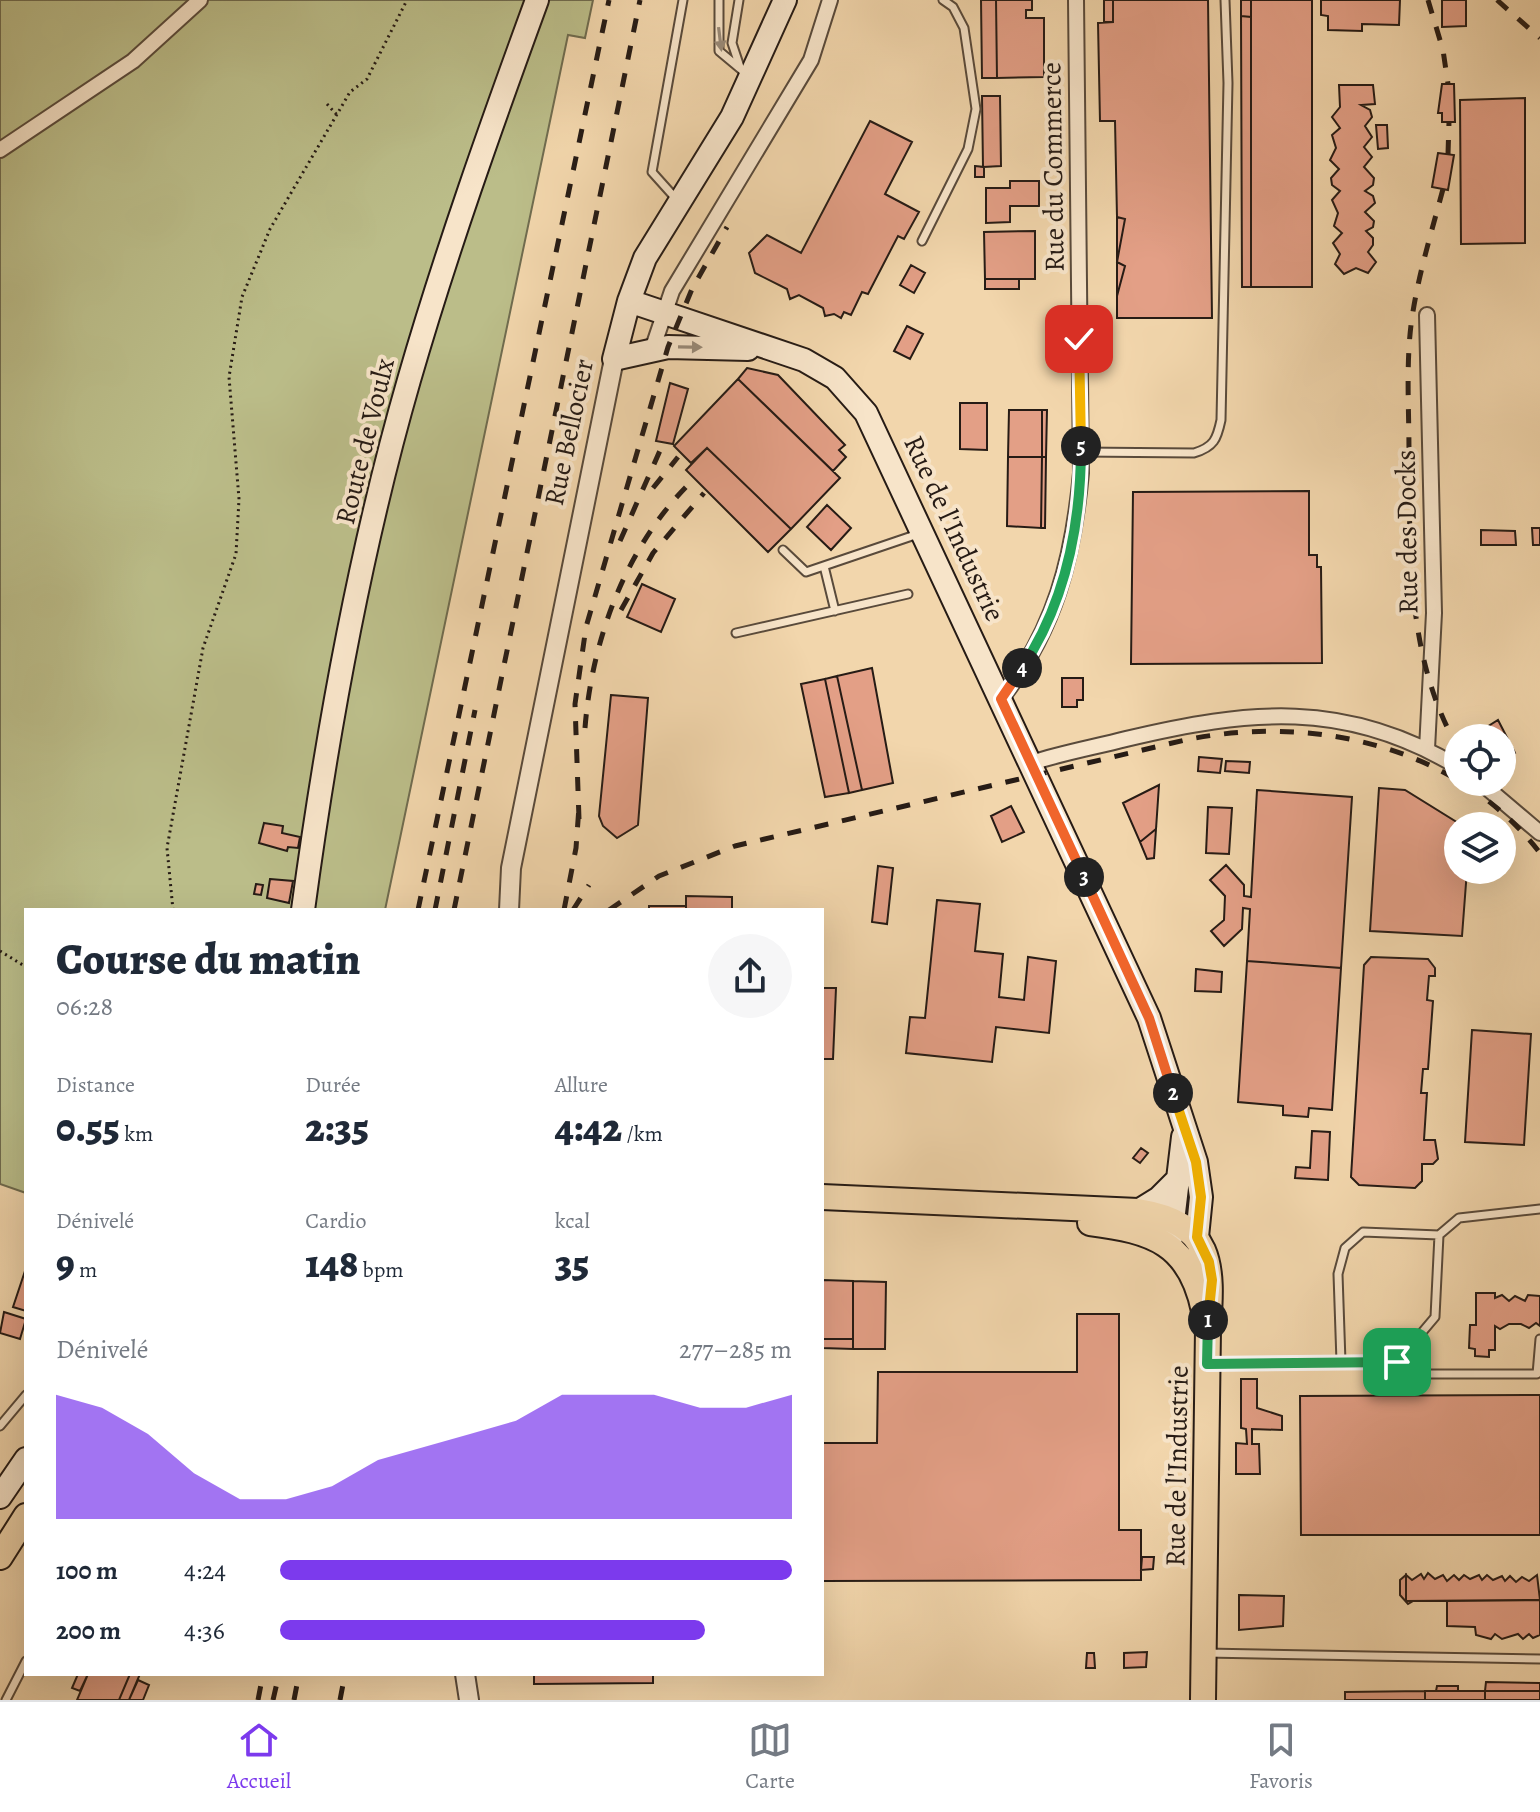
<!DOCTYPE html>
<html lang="fr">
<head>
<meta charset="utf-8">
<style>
	:root { --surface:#fff; --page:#f6f6f7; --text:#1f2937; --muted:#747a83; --line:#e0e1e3; --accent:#7c3aed }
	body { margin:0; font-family:Alegreya,serif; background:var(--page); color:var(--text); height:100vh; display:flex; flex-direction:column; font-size:30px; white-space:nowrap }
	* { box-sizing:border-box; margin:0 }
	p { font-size:26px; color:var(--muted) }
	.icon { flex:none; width:44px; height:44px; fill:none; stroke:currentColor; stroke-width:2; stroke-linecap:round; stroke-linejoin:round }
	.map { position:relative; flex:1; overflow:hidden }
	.details { position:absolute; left:24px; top:908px; width:800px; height:768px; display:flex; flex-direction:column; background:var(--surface); border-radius:0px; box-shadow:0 8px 32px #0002 }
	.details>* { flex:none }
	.tools { position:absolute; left:1444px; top:724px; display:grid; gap:16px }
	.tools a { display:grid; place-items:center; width:72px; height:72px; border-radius:50%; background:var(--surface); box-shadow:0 8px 32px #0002; font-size:40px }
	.pin { position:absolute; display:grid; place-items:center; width:68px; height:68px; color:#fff; margin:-34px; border-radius:16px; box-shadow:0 4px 12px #0006 }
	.km { position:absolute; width:40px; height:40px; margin:-20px; border-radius:50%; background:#222; color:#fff; font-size:22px; line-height:40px; text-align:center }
	.round { display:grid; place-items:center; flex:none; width:84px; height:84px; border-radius:42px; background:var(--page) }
	.summary { display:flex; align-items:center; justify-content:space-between; height:136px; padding:0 32px }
	h1 { font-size:44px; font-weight:800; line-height:60px }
	.stats { display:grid; grid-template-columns:repeat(3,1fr); gap:12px; height:136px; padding:8px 32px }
	.stats div { display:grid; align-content:center }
	.stats b { font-size:40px; font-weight:800 }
	.stats small { font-size:22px; font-weight:400 }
	.stats p { font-size:22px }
	.chart { height:224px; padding:16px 32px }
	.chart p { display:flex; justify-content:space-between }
	.chart svg { width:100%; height:144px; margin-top:8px; fill:var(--accent); opacity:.7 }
	ul { padding:0 32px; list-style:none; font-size:26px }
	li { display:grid; grid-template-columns:128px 96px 1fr; align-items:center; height:60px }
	li i { height:20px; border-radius:10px; background:var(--accent) }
	.menu { display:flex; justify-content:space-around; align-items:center; height:112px; border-top:2px solid var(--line); background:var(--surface); font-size:22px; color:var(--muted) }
	.menu a { display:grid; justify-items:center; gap:4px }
	.menu .selected { color:var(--accent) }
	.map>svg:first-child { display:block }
</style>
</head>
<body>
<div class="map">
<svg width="1540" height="1700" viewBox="0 0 1540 1700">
	<rect width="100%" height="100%" fill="#f2d6ac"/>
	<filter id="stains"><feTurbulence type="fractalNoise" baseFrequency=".0025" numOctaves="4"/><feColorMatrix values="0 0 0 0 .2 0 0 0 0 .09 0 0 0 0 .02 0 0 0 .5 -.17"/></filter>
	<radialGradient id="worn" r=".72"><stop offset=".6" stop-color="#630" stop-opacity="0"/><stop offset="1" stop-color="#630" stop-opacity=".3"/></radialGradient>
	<!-- green -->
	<path fill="#bbbd89" stroke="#706c4f" stroke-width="2" d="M0,0H593L585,38L568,35L385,910H26V1193L0,1184Z"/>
	<!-- building -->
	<path fill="#e39f86" stroke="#261b15" stroke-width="2" d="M981,0H996L997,78H982Z
		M996,0H1032V10H1026V18H1044V77L997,78Z
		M1104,0H1113V22H1104Z
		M1113,0H1208L1212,318H1117V296L1125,266L1117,262L1125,219L1117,217L1115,121H1100L1098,23L1113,22Z
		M1241,0H1251V17L1241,16Z
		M1251,0H1312V287H1251Z
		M1321,0H1400L1399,25L1362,24V31L1328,30V16L1321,15Z
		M1442,0H1466V26L1442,27Z
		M1241,16L1251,17V287H1242Z
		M1442,84H1454L1455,122H1442V113H1438Z
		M1339,85H1373L1375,104L1361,105L1370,110L1372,117L1365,126L1372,137L1364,147L1372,157L1364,167L1374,178L1373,185L1365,191L1373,196L1375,203L1365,212L1374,221L1373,227L1366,231L1373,238V245L1368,252L1376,262L1368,273L1356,268L1344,274L1335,264L1340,254L1333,243L1342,233L1334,226L1338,213L1332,200L1340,191L1332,185L1331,178L1339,169L1330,160L1336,148L1332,135L1340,128L1332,117L1340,107Z
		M982,96H1000L1001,166L983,167Z
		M1525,98V243L1461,244L1460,100Z
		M870,121L912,142L885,194L919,212L904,239L898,236L868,294L862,292L851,315L844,312L841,318L834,314L825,316L823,308L799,295L790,299L787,289L755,273L749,253L767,235L801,253Z
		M1376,125H1387L1388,148L1378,149Z
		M1438,153L1454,155L1448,190L1432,187Z
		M975,166L984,167V177H975Z
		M1010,181H1039V206H1010V222L986,223V188H1010Z
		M1117,217L1125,219L1117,262Z
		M1035,231V279H985L984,232Z
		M1117,262L1125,266L1117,296Z
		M911,265L925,273L914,293L900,285Z
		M985,279H1019V289H985Z
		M907,326L923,334L910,359L894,351Z
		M747,368L778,375L845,445L839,450L846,457L833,471L738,379Z
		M738,379L840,478L791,529L707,448L691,463L674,446Z
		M670,383L688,389L673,444L656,441Z
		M960,403H987V450L960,449Z
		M1009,410H1042V457H1008Z
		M1042,410H1047L1046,457H1042Z
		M707,448L791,529L768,552L686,470Z
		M1008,457H1042L1041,528L1007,526Z
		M1042,457H1046L1045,528H1041Z
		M1309,491V555H1317V567H1321L1322,663L1131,664L1133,492Z
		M827,505L851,528L831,550L807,527Z
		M1532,528H1540V545H1533Z
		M1481,530L1515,531L1516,545H1481Z
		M642,584L675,599L661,632L627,617Z
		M872,668L893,783L862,790L837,676Z
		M837,676L862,790L849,793L825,679Z
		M1062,678H1083V700H1077V707H1062Z
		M825,679L849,793L825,797L801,684Z
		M611,695L648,698L638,825L617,838L603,826L599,816Z
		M1498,720L1515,753L1504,761L1502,738H1486L1482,730Z
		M1199,757L1222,759L1220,773L1198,771Z
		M1226,761L1250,762L1249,773L1225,771Z
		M1159,785L1156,829L1140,842L1123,803Z
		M1379,788L1405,790L1463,826H1458V870H1467L1462,936L1370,931Z
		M1257,790L1352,797L1341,968L1247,961L1250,909L1243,908L1242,929L1224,946L1211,931L1224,920L1225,896L1210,880L1226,865L1244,885V896L1251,897Z
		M1011,806L1024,832L1002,842L991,816Z
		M1208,807L1232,808L1229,854L1206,853Z
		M264,823L283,826L282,833L300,837L298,848L288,847L287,851L259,843Z
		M1156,829L1154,858L1147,859L1140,842Z
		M878,866L893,868L887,924L872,922Z
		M270,879L293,881L289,903L267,898Z
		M256,884L263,885L261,895L254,894Z
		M686,896L732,897V910H686Z
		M937,900L980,904L975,951L1003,954L999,997L1024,1000L1028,957L1056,961L1049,1033L996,1027L992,1062L906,1053L910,1017L925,1018Z
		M649,906H686V910H649Z
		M1371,957L1428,959L1435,968V976H1429L1427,1000L1433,1001L1428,1069H1423L1421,1093H1427L1424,1140H1435L1438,1159L1433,1164H1422V1181L1415,1188L1359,1185L1351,1177L1364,965Z
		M1247,961L1341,968L1332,1110L1309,1108L1308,1117L1283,1115V1106L1238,1102Z
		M1196,969L1222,972L1221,992L1195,991Z
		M822,988H836L833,1059H822Z
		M1472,1030L1531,1034L1524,1145L1465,1142Z
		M1312,1131L1330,1132L1328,1180L1295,1178L1296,1167L1310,1168Z
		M1141,1148L1148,1153L1140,1163L1133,1158Z
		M25,1271H26V1311L13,1307Z
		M822,1280L853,1281V1339H822Z
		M853,1281L886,1282L885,1349H853Z
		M1476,1293H1495V1298L1502,1295L1509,1301L1515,1296L1525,1301L1528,1295L1540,1296V1326L1536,1323L1529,1328L1521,1324H1509L1500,1329L1495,1326V1350H1489V1357L1475,1356V1349L1469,1348L1470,1325H1476Z
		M4,1312L26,1319L20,1339L0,1333Z
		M1077,1314H1119V1530H1141V1580L822,1581V1443H877L878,1372H1077Z
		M822,1339H853V1349L822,1348Z
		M1241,1379H1257V1408L1282,1416V1430L1252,1429V1444H1259L1260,1474H1236V1443L1247,1444L1246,1429L1241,1428Z
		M1540,1395V1535H1301L1300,1396Z
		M1142,1557H1154L1153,1569L1141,1570Z
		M1428,1573L1435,1579L1443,1575L1447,1581L1454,1575L1459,1580L1464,1575L1470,1579L1479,1575L1482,1580L1487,1575L1493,1580L1502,1576L1505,1581L1510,1576L1516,1582L1522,1577L1529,1581L1537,1575L1540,1600L1406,1601V1575L1412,1580L1421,1574L1424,1579Z
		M1406,1575V1601H1413L1408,1604L1400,1595V1580Z
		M1239,1595L1284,1596L1283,1626L1239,1630Z
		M1540,1600V1635L1533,1638L1529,1634L1523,1639L1518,1634L1502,1639L1495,1634L1491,1639L1476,1635L1475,1627L1447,1626V1601Z
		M1147,1652L1146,1667L1124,1668V1653Z
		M1087,1653H1094L1095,1668H1086Z
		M78,1674H88L80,1691L72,1688Z
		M88,1674H130L119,1700H77Z
		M130,1674H140L129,1700H119Z
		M534,1674H653V1683L534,1684Z
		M138,1680L149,1685L143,1700H129Z
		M1486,1682L1540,1683V1691H1485Z
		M1437,1686H1458V1691H1436Z
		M1425,1691V1700H1345V1692Z
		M1425,1691H1485V1700H1425Z
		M1485,1691H1540V1700H1485Z"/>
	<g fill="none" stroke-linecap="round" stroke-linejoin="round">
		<defs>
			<path id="service" d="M719,0V51L749,76
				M739,0L732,43L740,67
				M678,201L652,172L683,0
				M922,241L968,149L976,109L964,28L953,7L943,0
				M1081,452L1194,453C1214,447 1217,439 1221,420L1228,83L1225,0
				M783,550L806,572L918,534
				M824,566L835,611
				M736,633L908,594
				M1341,1362L1338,1274L1345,1248L1363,1232L1439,1235
				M1397,1362L1435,1317L1439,1235L1459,1218L1540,1209
				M1213,1364L1397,1362L1423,1374H1537L1540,1339
				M0,1426L26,1395
				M1206,1653L1540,1659
				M6,1700L26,1661"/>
			<path id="minor" d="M0,150L133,61L200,0
				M1427,315L1434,613L1427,749
				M652,350L672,291L811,60L830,0
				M1001,699C1055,630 1073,559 1081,473L1076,0
				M1031,763C1062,753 1095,747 1126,739C1248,710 1345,699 1458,767
				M1480,782L1540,833"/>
			<path id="tertiary" d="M509,910L511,868L614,359
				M465,1674L469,1700"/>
			<path id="secondary" d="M629,301L804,360L835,378L866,413L1149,1018L1196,1162L1201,1197L1197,1237
				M748,349L668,347L614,359L629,301L645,258L732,117L785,0
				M303,910C327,732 359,553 409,380C446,252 491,126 537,0
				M1138,1211L1159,1198L1180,1177
				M1171,1238L1183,1137
				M0,1497L26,1459"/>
			<path id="primary" d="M822,1197L1138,1211C1213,1223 1213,1264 1208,1329L1203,1700
				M1090,1223C1153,1231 1190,1243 1204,1311
				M0,1557L26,1516"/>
		</defs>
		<!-- service casing -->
		<use href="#service" stroke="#594a3b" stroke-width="11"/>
		<!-- minor casing -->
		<use href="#minor" stroke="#594a3b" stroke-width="18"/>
		<!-- tertiary casing -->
		<use href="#tertiary" stroke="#594a3b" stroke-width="22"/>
		<!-- secondary casing -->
		<use href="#secondary" stroke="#261b15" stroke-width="26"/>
		<!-- primary casing -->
		<use href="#primary" stroke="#261b15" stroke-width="28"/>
		<!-- path -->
		<path stroke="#261b15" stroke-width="3" stroke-dasharray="2 4" stroke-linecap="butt" d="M327,104L337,115
			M173,910L167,848L203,648L236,554L239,499L229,377L242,297L270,229L350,92L367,79L407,0
			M0,951L26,967"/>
		<!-- service -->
		<use href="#service" stroke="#f7e4c9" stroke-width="7"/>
		<!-- minor -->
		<use href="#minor" stroke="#f7e4c9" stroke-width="14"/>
		<!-- tertiary -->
		<use href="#tertiary" stroke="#f7e4c9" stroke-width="18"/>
		<!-- secondary -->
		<use href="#secondary" stroke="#f7e4c9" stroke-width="22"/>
		<!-- primary -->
		<use href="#primary" stroke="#f2d6ac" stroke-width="24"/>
		<!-- rail -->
		<path stroke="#261b15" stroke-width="5" stroke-dasharray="14 14" stroke-linecap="butt" d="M1428,0L1443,50L1448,84
			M1497,0L1540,38
			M1448,154L1449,122
			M1443,189C1431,234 1417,279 1411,325C1406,367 1409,410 1409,452C1410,554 1406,657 1458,748
			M653,488L678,457
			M620,541L662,446
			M621,610L653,553L704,493
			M585,728C592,638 627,544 692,481
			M579,819L575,704L586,627L668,347L692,289L727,227
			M418,910L609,0
			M435,910L475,710
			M454,910L640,0
			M564,910L576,848L579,807
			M573,910L589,885
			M609,910L659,876L735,846L1185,740C1312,714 1457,745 1540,853
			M258,1700L263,1674
			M273,1700L279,1674
			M294,1700L299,1674
			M340,1700L345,1674"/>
	</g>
	<!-- one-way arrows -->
	<defs><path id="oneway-solid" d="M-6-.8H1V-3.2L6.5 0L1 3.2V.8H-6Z" transform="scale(2)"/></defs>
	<g fill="#998a78">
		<use href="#oneway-solid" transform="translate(720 39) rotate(83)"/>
		<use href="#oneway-solid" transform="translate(690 347) rotate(1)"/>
	</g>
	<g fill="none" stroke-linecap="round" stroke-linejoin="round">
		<defs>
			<path id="split-1" d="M1208,1320L1207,1364L1397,1362"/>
			<path id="split-2" d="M1173,1093L1196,1162L1201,1197L1197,1237L1209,1262L1212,1280L1208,1320"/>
			<path id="split-3" d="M1084,877L1149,1018L1173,1093"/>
			<path id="split-4" d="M1022,668L1001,699L1084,877"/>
			<path id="split-5" d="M1022,668C1066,602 1081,524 1081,446"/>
			<path id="split-6" d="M1079,339L1081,446"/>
		</defs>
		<!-- split-1 casing -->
		<use href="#split-1" stroke="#fff" stroke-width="16"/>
		<!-- split-2 casing -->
		<use href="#split-2" stroke="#fff" stroke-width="16"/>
		<!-- split-3 casing -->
		<use href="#split-3" stroke="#fff" stroke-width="16"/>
		<!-- split-4 casing -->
		<use href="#split-4" stroke="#fff" stroke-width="16"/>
		<!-- split-5 casing -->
		<use href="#split-5" stroke="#fff" stroke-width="16"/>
		<!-- split-6 casing -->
		<use href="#split-6" stroke="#fff" stroke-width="16"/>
		<!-- split-1 -->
		<use href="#split-1" stroke="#22a559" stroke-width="10"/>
		<!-- split-2 -->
		<use href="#split-2" stroke="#f5b400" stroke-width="10"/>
		<!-- split-3 -->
		<use href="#split-3" stroke="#f0652b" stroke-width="10"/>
		<!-- split-4 -->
		<use href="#split-4" stroke="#f0652b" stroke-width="10"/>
		<!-- split-5 -->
		<use href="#split-5" stroke="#22a559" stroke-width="10"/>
		<!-- split-6 -->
		<use href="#split-6" stroke="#f5b400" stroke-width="10"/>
	</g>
	<g text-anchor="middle" stroke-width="8" stroke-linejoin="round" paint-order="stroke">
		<!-- street labels -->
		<g font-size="28" fill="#261b15" stroke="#f7e4c9">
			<text transform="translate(1052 167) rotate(-91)" y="10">Rue du Commerce</text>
			<text transform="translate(568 432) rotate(-78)" y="10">Rue Bellocier</text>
			<text transform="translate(364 441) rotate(-76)" y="10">Route de Voulx</text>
			<text transform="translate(955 528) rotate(65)" y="10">Rue de l'Industrie</text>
			<text transform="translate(1406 532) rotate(-91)" y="10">Rue des Docks</text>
			<text transform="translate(1176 1466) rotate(-89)" y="10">Rue de l'Industrie</text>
		</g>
	</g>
	<rect width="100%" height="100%" filter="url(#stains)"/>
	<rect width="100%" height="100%" fill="url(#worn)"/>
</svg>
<div class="tools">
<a><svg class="icon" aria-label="locate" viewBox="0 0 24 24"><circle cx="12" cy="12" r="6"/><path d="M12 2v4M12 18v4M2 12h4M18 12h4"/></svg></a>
<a><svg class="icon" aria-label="layers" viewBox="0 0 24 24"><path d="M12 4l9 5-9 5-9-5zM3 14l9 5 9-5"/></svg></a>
</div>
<div class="pin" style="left:1397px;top:1362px;background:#1e9e55"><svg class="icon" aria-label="arrive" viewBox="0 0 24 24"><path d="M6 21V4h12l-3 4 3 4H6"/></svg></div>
<div class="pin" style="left:1079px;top:339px;background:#d93025"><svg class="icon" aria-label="check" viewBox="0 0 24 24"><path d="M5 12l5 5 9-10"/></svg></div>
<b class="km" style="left:1208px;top:1320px">1</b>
<b class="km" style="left:1173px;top:1093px">2</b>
<b class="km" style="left:1084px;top:877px">3</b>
<b class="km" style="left:1022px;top:668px">4</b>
<b class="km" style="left:1081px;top:446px">5</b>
<section class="details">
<div class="summary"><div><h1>Course du matin</h1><p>06:28</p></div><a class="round"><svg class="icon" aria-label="share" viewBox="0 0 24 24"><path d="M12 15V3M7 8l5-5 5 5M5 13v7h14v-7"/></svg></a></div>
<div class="stats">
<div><p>Distance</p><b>0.55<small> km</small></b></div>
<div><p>Durée</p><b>2:35</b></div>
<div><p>Allure</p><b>4:42<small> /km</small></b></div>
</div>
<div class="stats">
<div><p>Dénivelé</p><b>9<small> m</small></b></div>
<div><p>Cardio</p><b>148<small> bpm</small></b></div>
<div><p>kcal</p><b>35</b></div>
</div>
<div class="chart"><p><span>Dénivelé</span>277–285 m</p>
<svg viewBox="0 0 160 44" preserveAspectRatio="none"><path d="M0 44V6L10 10L20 18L30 30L40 38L50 38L60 34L70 26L80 22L90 18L100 14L110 6L120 6L130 6L140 10L150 10L160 6V44z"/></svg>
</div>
<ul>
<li><b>100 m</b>4:24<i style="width:100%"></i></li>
<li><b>200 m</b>4:36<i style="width:83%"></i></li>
</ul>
</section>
</div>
<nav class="menu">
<a class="selected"><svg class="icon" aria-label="home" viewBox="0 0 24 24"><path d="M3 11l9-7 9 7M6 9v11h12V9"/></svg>Accueil</a>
<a><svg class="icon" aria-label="map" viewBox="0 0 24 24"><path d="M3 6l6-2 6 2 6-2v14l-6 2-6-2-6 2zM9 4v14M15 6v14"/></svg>Carte</a>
<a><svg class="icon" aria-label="saved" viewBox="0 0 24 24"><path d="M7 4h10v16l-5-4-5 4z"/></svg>Favoris</a>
</nav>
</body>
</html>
